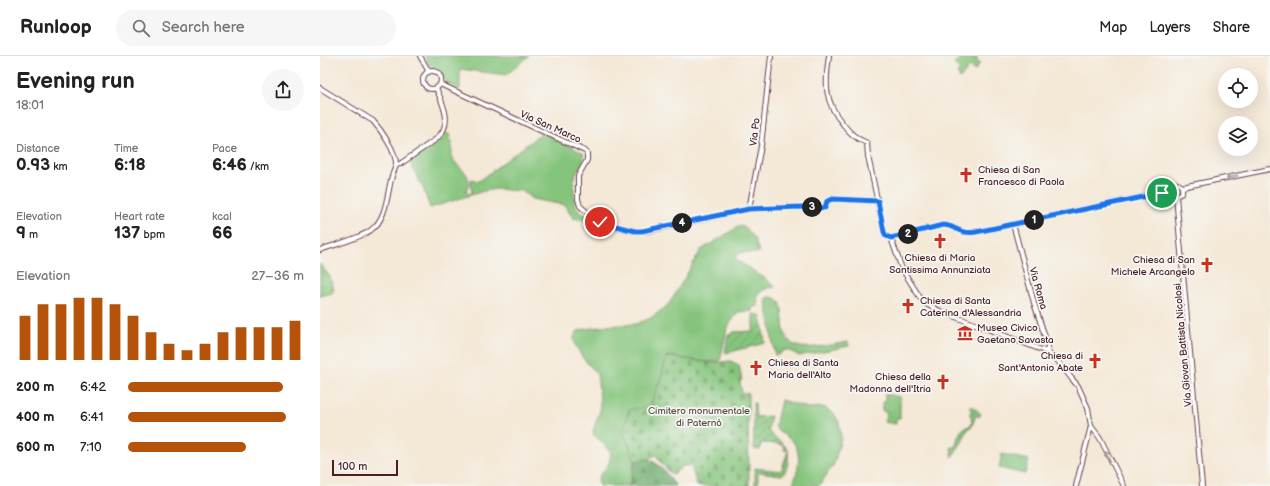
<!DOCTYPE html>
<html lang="en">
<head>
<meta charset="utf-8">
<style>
	:root { --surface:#fff; --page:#f6f6f6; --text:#222; --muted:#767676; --line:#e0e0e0; --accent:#b45309 }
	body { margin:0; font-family:"Balsamiq Sans",sans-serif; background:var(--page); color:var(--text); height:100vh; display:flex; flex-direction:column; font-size:15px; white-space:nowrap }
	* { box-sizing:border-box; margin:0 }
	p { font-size:13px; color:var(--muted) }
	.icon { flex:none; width:22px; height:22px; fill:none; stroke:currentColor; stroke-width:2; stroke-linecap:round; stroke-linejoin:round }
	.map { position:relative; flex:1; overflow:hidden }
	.details { display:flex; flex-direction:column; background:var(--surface); width:320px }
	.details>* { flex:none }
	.tools { position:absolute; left:898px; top:12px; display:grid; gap:8px }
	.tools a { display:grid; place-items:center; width:40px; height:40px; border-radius:50%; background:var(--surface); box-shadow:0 4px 16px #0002; font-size:20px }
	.scale { position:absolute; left:12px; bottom:10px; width:66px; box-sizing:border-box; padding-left:4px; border:2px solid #4a1f2b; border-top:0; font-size:11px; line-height:14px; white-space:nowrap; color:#4a1f2b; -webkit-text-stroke:3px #f6f6f2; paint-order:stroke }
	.pin { position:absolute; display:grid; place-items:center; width:34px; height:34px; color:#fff; margin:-17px; border:2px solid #fff; border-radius:50%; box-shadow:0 1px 4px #0007 }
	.km { position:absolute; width:20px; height:20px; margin:-10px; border-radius:50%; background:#222; color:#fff; font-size:11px; line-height:20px; text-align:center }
	.round { display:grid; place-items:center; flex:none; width:42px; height:42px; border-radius:21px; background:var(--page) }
	.headline { display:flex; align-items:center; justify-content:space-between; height:68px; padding:0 16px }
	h1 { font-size:22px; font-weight:700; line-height:30px }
	.figures { display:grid; grid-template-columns:repeat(3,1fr); gap:6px; height:68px; padding:4px 16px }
	.figures div { display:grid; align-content:center }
	.figures b { font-size:17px; font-weight:700 }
	.figures small { font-size:11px; font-weight:400 }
	.figures p { font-size:11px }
	.chart { height:112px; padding:8px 16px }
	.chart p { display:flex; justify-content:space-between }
	.chart svg { width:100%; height:72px; margin-top:4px; stroke:var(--accent); stroke-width:6 }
	ul { padding:0 16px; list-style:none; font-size:13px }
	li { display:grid; grid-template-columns:64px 48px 1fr; align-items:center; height:30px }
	li i { height:10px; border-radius:5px; background:var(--accent) }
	header { display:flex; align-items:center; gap:24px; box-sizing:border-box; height:56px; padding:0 20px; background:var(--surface); border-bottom:1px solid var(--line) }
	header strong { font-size:19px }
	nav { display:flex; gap:22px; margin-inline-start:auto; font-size:14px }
	.search { width:280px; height:36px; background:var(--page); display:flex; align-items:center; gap:10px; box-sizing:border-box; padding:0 14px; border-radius:22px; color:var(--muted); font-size:15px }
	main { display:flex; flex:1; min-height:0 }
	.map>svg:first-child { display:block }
</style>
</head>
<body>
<header>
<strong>Runloop</strong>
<div class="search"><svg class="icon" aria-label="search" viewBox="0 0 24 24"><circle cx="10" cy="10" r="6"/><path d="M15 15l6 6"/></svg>Search here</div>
<nav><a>Map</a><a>Layers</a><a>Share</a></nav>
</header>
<main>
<section class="details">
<div class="headline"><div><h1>Evening run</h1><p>18:01</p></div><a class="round"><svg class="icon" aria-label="share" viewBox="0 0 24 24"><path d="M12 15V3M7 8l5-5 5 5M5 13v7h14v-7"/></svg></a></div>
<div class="figures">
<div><p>Distance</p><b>0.93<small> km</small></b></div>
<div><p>Time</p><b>6:18</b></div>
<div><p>Pace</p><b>6:46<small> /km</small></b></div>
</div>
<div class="figures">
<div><p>Elevation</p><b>9<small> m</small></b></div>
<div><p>Heart rate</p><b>137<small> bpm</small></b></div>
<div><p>kcal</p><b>66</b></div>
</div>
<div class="chart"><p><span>Elevation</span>27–36 m</p>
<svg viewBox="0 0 160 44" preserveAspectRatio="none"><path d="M5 44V17M15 44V10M25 44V10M35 44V6M45 44V6M55 44V10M65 44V17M75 44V27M85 44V34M95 44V38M105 44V34M115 44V27M125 44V24M135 44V24M145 44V24M155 44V20"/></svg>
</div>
<ul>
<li><b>200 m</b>6:42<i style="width:88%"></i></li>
<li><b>400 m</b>6:41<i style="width:90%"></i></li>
<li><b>600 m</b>7:10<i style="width:67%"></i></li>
</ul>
</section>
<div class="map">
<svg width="950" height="430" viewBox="0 0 950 430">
	<defs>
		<pattern id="forest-firs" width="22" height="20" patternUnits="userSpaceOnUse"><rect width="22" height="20" fill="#6caa6c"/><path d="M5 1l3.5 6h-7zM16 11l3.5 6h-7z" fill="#5b8a59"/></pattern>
		<pattern id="cemetery-stones" width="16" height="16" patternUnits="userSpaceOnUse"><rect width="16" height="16" fill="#85c47c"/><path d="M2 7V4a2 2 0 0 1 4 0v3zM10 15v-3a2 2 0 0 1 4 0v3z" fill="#6f9f66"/></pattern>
		<pattern id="garden-furrows" width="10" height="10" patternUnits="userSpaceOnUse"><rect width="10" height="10" fill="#85c47c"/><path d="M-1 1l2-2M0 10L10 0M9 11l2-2" fill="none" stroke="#6f9f66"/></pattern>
	</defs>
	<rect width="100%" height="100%" fill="#f6f6f2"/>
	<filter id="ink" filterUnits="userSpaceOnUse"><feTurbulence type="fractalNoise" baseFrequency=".025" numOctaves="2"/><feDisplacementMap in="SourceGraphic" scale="8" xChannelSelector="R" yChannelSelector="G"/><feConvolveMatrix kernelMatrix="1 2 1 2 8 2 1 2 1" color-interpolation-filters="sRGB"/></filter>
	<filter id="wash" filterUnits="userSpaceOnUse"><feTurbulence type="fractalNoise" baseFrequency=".012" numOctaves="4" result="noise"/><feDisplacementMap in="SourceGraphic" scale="16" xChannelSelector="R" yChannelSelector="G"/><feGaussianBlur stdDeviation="0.9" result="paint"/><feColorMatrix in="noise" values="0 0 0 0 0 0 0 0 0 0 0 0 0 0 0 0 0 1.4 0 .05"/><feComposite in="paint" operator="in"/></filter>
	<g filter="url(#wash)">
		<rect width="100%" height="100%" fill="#f4e8d6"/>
		<!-- grass -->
		<path fill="#85c47c" stroke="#687254" d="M105,0H209L186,19L140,13V33L126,27L121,16L110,10Z
			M644,0H653L658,3L656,5L660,7L655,15L649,11L640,23L637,17L640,14L634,8Z
			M223,76L263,97C266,107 257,112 255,120C254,123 255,128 254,132C253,155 258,153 275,166L253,162L244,149L212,143L202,135L176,133L164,135L110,152L103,132L90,106C103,97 117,90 127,77L131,80L130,85L132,86C132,91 131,98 133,102C138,115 155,116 146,135L148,138H151L152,134L150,130L151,123L159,125Z
			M424,170L434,182L439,196C430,200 419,191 415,203L446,223L455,231C442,232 435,237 438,251L433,250L432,255L418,256L407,272L400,305L387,306L347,300L342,319L330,350L303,375L315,405L309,430H279C276,419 282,418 287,410C290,407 290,402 291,397L284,388L274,379L273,375L280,355V344L277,318L262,301L255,288L254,282L255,278L258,275L265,273L286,270L316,268L331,262L348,249L354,240L381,194L418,171Z
			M0,208L10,221L14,234L12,237L0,240Z
			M451,241C474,244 450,285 481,291C492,293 516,288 528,286L529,290L479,300L469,294H464L460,297V298L455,299L446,245L447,242Z
			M565,338L580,341V362H576V368L564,366L567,357L564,356V355L562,354V346H565Z
			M461,344L488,352L504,351L514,358L519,366L521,382L514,408L499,430H495V428H493L492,430H472C478,417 483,397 472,385C467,380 460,377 455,371Z
			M682,398L709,404L705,418L679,412Z"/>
		<!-- forest -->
		<path fill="url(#forest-firs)" stroke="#5b644c" d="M328,403C340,407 348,420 356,430H309L315,405Z"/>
		<!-- cemetery -->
		<path fill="url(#cemetery-stones)" stroke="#687254" d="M347,300L392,307L410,305L419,309L422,324L420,325L422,338L428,337L429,430H377L371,409L363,410L352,419L342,408L336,399L328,403L315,405L303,375L309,354L330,350L342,319Z"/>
		<!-- garden -->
		<path fill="url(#garden-furrows)" stroke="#687254" d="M433,258L440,259L441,260L445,287L406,297L405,296L408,279L413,278V276L433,275Z
			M433,347H435L436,361L451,360L448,374C456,387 471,386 468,404C468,409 466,415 462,419L438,416V430H435V412L461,415L468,395L464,394V390L460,389V388L441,387L440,394L434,393Z
			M651,349L661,358L659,361L656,359L652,370L646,376L642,386L632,401L631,391H635C638,382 639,371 650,370L652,366L651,360L649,358L652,355L650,353Z"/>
	</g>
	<g filter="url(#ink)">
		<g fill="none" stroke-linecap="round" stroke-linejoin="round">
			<defs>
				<path id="tertiary" d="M100,0L109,16
					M509,0C505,27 504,46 523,68C530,77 536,83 547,87L548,100L564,176L566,180L571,182L582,213L601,243L606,248L622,256L655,268L727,296L737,304L752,323L758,330L768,352L771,370L756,430
					M103 24a9 9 0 1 1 18 0a9 9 0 1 1-18 0Z
					M120,28L265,95L267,97V104L258,120V143L260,150L275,163L285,168L315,175H327L429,153L480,151L505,152L507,145L513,143L558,145
					M0,32L53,65C61,74 76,95 76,108C76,112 73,116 72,120C67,137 67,163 51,174C41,182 14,189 0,194
					M76,109L80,108L115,84C134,69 124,50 116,32
					M850,135L851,130C855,127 859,127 862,131L950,113
					M856,140L882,430
					M856,140L862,137V131
					M429,153L441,90L451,0
					M693,168L714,247L728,290L727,296
					M571,182L623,169C635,169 638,179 656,176L850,135
					M771,370L780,382L804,430"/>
			</defs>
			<!-- tertiary casing -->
			<use href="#tertiary" stroke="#643d45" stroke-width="6"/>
			<!-- tertiary -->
			<use href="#tertiary" stroke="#fff" stroke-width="4"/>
		</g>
		<!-- one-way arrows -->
		<defs><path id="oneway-shaft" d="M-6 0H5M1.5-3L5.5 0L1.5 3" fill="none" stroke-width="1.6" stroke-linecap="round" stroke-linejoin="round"/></defs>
		<g stroke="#ae9aa0">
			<use href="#oneway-shaft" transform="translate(912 121) rotate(167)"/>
			<use href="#oneway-shaft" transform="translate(788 400) rotate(-116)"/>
		</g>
	</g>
	<g fill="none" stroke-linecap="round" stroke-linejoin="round" filter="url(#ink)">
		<defs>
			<path id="route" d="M280,166L315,175H322L429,153L480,151L505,152L507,145L513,143L558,145L564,176L566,180L571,182L623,169C635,169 638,179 656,176L842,137"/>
		</defs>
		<!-- route casing -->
		<use href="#route" stroke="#fff" stroke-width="8"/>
		<!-- route -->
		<use href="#route" stroke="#1a73e8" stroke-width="5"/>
	</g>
	<!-- icons -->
	<defs>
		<symbol id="church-bare" viewBox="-9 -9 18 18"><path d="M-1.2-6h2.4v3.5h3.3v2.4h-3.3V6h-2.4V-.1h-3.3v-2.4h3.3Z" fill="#c8321e" stroke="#f6f6f2" stroke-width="2.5" paint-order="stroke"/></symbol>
		<symbol id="museum-bare" viewBox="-9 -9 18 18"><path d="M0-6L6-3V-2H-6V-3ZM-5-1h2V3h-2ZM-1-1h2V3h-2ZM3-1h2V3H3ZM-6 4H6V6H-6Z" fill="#c8321e" stroke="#f6f6f2" stroke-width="2.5" paint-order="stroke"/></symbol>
	</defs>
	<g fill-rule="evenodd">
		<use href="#church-bare" x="635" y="108" width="22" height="22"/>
		<use href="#church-bare" x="609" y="174" width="22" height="22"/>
		<use href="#church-bare" x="876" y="198" width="22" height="22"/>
		<use href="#church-bare" x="577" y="239" width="22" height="22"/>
		<use href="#museum-bare" x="634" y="266" width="22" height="22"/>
		<use href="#church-bare" x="764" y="294" width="22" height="22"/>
		<use href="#church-bare" x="425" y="301" width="22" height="22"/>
		<use href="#church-bare" x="612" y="315" width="22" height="22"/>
	</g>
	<g text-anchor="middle" stroke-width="3.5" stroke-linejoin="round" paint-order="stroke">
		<!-- street labels -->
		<g font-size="10" fill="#4a1f2b" stroke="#f6f6f2">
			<text transform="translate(231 70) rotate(24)" y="4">Via San Marco</text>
			<text transform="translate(434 76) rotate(-83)" y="4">Via Po</text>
			<text transform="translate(719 232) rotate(74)" y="4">Via Roma</text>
			<text transform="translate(862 289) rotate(-95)" y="4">Via Giovan Battista Nicolosi</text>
		</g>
		<!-- poi labels -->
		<g font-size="10" fill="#4a1f2b" stroke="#f6f6f2" text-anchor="start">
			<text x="658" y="117">Chiesa di San<tspan x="658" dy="12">Francesco di Paola</tspan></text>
			<text x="620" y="205" text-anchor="middle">Chiesa di Maria<tspan x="620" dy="12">Santissima Annunziata</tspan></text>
			<text x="875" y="207" text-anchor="end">Chiesa di San<tspan x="875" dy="12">Michele Arcangelo</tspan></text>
			<text x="600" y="248">Chiesa di Santa<tspan x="600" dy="12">Caterina d'Alessandria</tspan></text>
			<text x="657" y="275">Museo Civico<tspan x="657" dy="12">Gaetano Savasta</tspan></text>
			<text x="763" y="303" text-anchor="end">Chiesa di<tspan x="763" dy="12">Sant'Antonio Abate</tspan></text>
			<text x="448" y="310">Chiesa di Santa<tspan x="448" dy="12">Maria dell'Alto</tspan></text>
			<text x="611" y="324" text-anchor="end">Chiesa della<tspan x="611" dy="12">Madonna dell'Itria</tspan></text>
		</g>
		<!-- park labels -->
		<g font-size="10" fill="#5c5143" stroke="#f6f6f2">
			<text x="379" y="358">Cimitero monumentale<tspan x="379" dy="12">di Paternò</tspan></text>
		</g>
	</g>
</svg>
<div class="tools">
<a><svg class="icon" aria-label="locate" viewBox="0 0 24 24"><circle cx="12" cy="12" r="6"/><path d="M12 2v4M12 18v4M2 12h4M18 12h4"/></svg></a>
<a><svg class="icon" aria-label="layers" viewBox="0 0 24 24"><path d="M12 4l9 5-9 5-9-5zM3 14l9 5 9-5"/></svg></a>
</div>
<div class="scale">100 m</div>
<div class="pin" style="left:842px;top:137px;background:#1e9e55"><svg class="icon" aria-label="arrive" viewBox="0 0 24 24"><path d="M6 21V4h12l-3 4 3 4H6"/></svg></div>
<div class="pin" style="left:280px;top:166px;background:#d93025"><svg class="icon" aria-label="check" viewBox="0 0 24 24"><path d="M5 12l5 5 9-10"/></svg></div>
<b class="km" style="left:714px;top:164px">1</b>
<b class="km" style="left:588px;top:178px">2</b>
<b class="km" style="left:492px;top:151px">3</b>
<b class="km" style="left:362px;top:167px">4</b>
</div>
</main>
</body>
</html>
